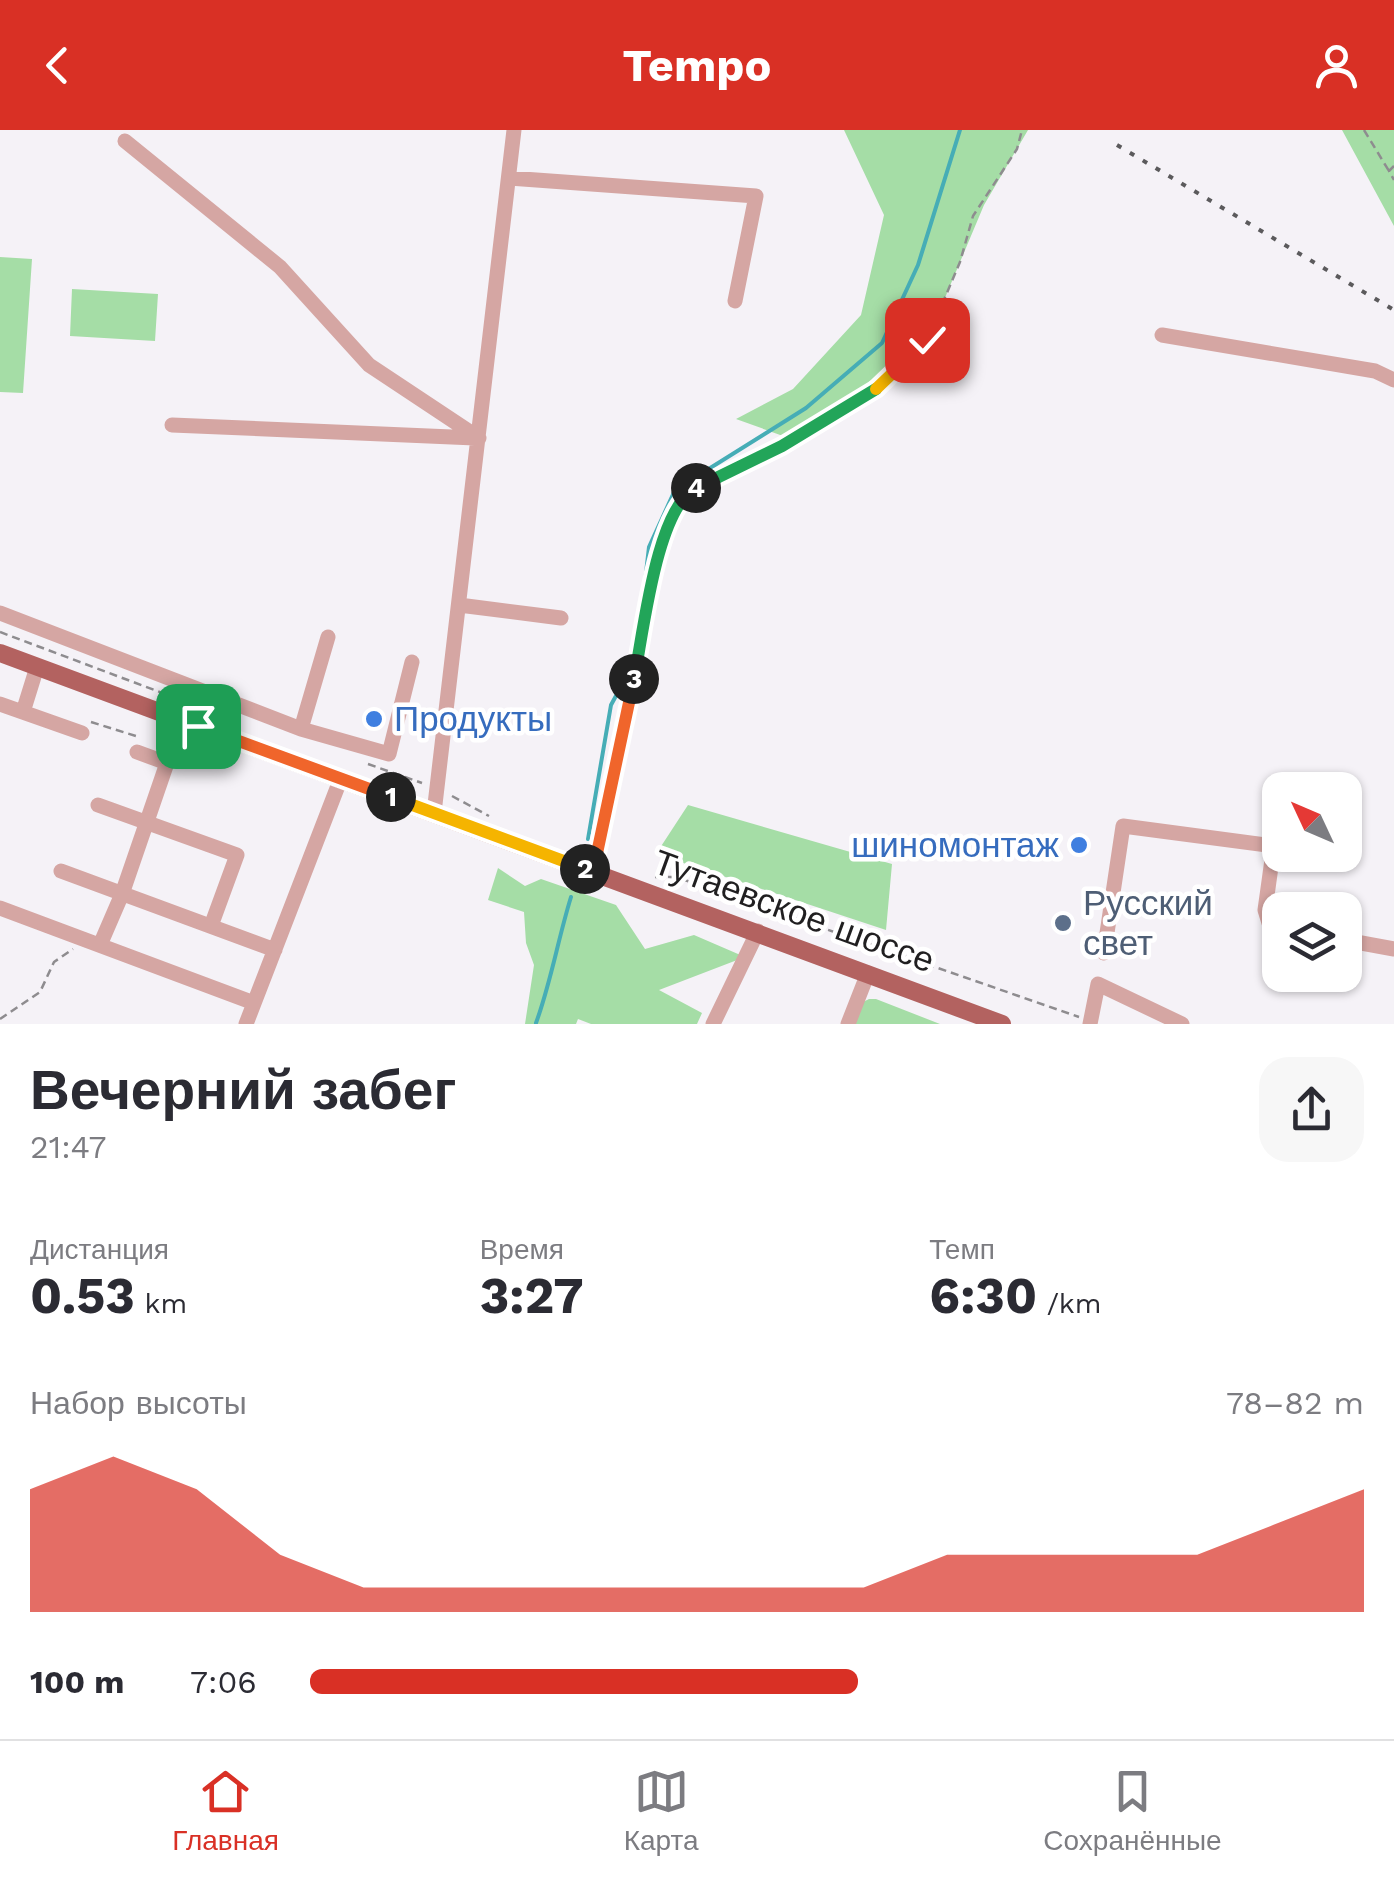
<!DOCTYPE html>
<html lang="ru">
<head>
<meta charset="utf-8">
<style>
	:root { --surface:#fff; --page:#f7f7f7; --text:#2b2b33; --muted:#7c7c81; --line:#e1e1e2; --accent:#d93025 }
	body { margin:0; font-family:"Work Sans",sans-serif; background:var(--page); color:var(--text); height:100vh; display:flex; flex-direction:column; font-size:38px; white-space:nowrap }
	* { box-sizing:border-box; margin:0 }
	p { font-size:32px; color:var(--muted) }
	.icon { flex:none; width:55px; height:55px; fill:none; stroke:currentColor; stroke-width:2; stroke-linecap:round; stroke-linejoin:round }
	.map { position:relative; height:894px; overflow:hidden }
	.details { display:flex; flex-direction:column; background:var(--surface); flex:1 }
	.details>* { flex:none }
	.needle { width:65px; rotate:314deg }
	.fabs { position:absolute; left:1262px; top:642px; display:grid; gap:20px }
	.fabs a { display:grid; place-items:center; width:100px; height:100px; border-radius:20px; background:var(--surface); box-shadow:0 2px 8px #0004; font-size:50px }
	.pin { position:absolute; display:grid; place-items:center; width:85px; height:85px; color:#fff; margin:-42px; border-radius:20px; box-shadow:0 5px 15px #0006 }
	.km { position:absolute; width:50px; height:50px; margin:-25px; border-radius:50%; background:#222; color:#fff; font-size:28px; line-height:50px; text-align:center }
	.round { display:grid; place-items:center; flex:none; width:105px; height:105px; border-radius:30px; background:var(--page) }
	.head { display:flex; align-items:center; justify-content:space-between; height:170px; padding:0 30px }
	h1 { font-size:55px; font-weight:700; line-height:75px }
	.figures { display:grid; grid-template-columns:repeat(3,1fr); gap:15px; height:170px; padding:10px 30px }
	.figures div { display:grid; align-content:center }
	.figures b { font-size:50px; font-weight:700 }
	.figures small { font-size:28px; font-weight:400 }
	.figures p { font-size:28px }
	.chart { height:280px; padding:20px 30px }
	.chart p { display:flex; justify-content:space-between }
	.chart svg { width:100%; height:180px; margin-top:10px; fill:var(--accent); opacity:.7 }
	ul { padding:0 30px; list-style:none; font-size:32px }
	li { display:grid; grid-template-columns:160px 120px 1fr; align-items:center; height:75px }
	li i { height:25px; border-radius:12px; background:var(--accent) }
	header { display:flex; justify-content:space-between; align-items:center; height:130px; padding:0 30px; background:var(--accent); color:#fff; font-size:45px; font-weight:700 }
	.menu { display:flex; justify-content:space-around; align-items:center; height:140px; border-top:2px solid var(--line); background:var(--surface); font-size:28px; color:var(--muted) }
	.menu a { display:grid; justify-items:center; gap:5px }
	.menu .selected { color:var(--accent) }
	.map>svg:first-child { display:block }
</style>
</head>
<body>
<header><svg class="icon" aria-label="back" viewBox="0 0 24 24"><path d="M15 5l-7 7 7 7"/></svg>Tempo<svg class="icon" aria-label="person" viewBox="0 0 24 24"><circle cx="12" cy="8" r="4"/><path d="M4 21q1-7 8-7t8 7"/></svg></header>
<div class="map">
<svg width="1394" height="894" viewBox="0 0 1394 894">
	<rect width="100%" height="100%" fill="#f5f2f7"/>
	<!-- green -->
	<path fill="#a5dda6" d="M844,0H1028L984,75L923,220L797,311L736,289L793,259L861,185L884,85Z
		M1342,0H1394V96Z
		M0,127L32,129L23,263L0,262Z
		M72,159L158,164L155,211L70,206Z
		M688,675L892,734L886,800L656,724Z
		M498,738L525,756L541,749L616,775L645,819L694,805L745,827L659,860L702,883L697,894H591L578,889L576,894H525L534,835L526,813L524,782L488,770Z
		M869,869H876L940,894H852L863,872Z"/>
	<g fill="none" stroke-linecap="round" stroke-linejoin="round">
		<!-- stream -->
		<path stroke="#46adb6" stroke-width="4" d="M588,709L611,575L636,529L649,417L675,360L806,278L882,213L918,135L960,0
			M536,893C551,852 558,809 571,767"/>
		<!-- path -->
		<path stroke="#8e8c8f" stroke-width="2.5" stroke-dasharray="8 5" stroke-linecap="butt" d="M1364,0L1389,41
			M1394,36L1389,41L1394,50
			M0,502L181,570
			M91,592L136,606
			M368,634L422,653
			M452,666L489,686
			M597,726L663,404L688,362L782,316L871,264L927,210L960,132L973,86L1017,19L1022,0
			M655,747H676L1079,887
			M0,889L40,862L54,832L73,819"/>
		<!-- minor -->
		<path stroke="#d5a6a3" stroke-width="15" d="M125,11L280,137L369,235L479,308
			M509,48L756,66L735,171
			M1162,205L1375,241L1394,250
			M172,295L475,308
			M459,475L561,488
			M0,483L301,599L328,507
			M0,574L82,603
			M23,582L37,537
			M301,599L389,624L412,532
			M1280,672L1265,780L1270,796L1280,798
			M98,675L237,725L211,796
			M434,683L514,0
			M61,741L275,820
			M0,778L254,873
			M1345,810L1394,819
			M100,815L122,764L167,633L137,622
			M1104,823L1123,696L1274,716
			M246,894L341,648
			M713,894L758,801
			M848,894L868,843
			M1090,894L1098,854L1182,894"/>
		<!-- major -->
		<path stroke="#b36260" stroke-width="18" d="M0,523L1002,894"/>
		<!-- rail -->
		<path stroke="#5b5a5c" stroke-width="4" stroke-dasharray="5 10" stroke-linecap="butt" d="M1117,15L1394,180"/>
	</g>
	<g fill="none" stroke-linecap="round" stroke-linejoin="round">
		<defs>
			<path id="split-1" d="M198,596L391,667"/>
			<path id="split-2" d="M391,667L585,739"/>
			<path id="split-3" d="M585,739L593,742L634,549"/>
			<path id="split-4" d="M634,549C643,506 656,378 696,358"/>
			<path id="split-5" d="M696,358L782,316L876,259"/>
			<path id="split-6" d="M876,259L927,210"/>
		</defs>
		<!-- split-1 casing -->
		<use href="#split-1" stroke="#fff" stroke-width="20"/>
		<!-- split-2 casing -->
		<use href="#split-2" stroke="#fff" stroke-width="20"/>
		<!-- split-3 casing -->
		<use href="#split-3" stroke="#fff" stroke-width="20"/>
		<!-- split-4 casing -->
		<use href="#split-4" stroke="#fff" stroke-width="20"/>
		<!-- split-5 casing -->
		<use href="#split-5" stroke="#fff" stroke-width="20"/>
		<!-- split-6 casing -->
		<use href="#split-6" stroke="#fff" stroke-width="20"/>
		<!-- split-1 -->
		<use href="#split-1" stroke="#f0652b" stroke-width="12"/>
		<!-- split-2 -->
		<use href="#split-2" stroke="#f5b400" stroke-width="12"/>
		<!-- split-3 -->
		<use href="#split-3" stroke="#f0652b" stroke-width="12"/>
		<!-- split-4 -->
		<use href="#split-4" stroke="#22a559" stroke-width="12"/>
		<!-- split-5 -->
		<use href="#split-5" stroke="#22a559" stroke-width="12"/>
		<!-- split-6 -->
		<use href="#split-6" stroke="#f5b400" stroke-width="12"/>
	</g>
	<!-- markers -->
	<g fill="#3f7fe0" stroke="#fff" stroke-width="4">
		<circle cx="374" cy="589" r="10"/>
		<circle cx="1079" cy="715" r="10"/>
	</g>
	<circle fill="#5c6f8a" stroke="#fff" stroke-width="4" cx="1063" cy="793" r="10"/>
	<g text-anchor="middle" stroke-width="9" stroke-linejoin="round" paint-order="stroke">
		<!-- shop labels -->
		<g font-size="35" fill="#366cbe" stroke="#fff" text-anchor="start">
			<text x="394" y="601">Продукты</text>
			<text x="1059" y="727" text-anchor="end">шиномонтаж</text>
		</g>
		<!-- service labels -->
		<g font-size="35" fill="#4e5e75" stroke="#fff" text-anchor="start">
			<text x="1083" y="785">Русский<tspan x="1083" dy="40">свет</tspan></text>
		</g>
		<!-- street labels -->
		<g font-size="35" fill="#201f20" stroke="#fff">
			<text transform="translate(794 781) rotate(20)" y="12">Тутаевское шоссе</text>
		</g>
	</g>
</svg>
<div class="fabs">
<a><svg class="needle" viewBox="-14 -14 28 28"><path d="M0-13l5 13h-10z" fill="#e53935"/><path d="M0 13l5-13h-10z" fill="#7c7c81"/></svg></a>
<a><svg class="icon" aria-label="layers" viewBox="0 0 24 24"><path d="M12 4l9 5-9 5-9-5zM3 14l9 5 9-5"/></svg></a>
</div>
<div class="pin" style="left:198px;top:596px;background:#1e9e55"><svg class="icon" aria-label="arrive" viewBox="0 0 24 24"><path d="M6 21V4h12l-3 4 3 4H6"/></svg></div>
<div class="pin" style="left:927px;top:210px;background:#d93025"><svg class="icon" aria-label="check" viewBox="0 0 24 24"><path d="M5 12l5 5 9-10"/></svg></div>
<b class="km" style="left:391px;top:667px">1</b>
<b class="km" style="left:585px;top:739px">2</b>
<b class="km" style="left:634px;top:549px">3</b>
<b class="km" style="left:696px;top:358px">4</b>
</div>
<section class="details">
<div class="head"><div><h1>Вечерний забег</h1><p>21:47</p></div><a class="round"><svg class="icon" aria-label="share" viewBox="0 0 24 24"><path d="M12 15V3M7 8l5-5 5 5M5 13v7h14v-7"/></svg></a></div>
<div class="figures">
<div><p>Дистанция</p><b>0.53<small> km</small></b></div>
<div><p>Время</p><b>3:27</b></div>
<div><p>Темп</p><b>6:30<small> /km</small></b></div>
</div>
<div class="chart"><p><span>Набор высоты</span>78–82 m</p>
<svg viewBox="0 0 160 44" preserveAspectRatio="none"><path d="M0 44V14L10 6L20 14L30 30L40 38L50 38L60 38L70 38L80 38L90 38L100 38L110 30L120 30L130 30L140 30L150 22L160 14V44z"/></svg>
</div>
<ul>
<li><b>100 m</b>7:06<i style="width:52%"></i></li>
</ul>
</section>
<nav class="menu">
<a class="selected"><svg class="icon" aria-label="home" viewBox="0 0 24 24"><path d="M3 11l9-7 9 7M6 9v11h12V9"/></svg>Главная</a>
<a><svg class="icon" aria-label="map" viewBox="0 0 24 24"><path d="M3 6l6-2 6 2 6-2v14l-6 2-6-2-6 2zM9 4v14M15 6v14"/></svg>Карта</a>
<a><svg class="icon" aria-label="saved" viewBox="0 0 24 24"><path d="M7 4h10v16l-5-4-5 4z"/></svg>Сохранённые</a>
</nav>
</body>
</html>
